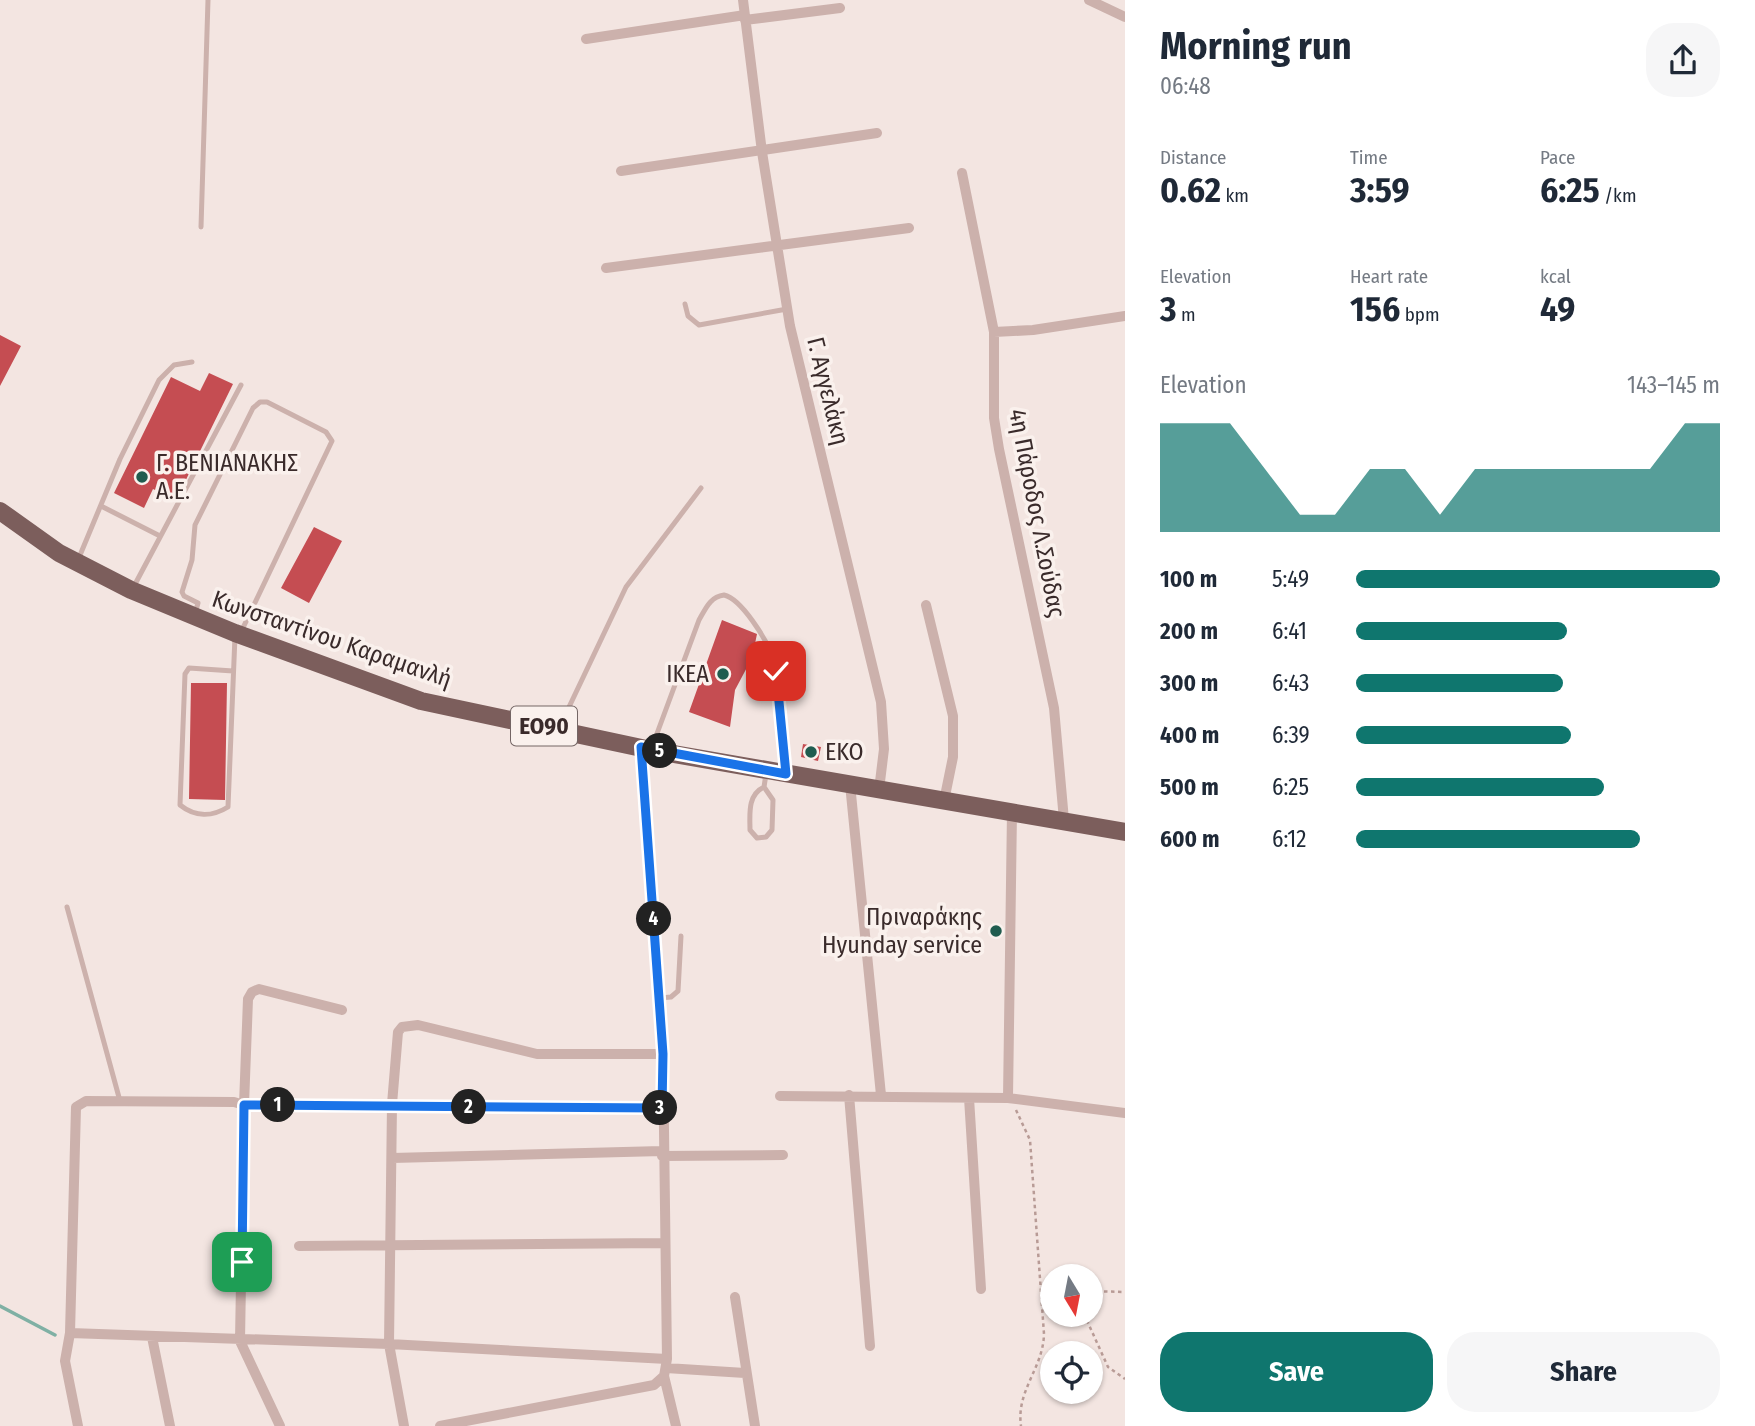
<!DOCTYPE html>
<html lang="en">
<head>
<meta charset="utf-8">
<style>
	:root { --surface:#fff; --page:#f6f6f7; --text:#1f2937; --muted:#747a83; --accent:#0f766e }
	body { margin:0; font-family:"Fira Sans Condensed",sans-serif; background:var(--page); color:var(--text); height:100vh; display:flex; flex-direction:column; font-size:26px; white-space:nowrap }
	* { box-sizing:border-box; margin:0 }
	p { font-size:23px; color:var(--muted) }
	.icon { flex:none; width:38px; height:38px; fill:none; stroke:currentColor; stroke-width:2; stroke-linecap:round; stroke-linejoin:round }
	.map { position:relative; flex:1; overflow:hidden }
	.panel { display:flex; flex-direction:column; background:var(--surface); width:630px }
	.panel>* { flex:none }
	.needle { width:46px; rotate:170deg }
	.buttons { position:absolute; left:1040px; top:1264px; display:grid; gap:14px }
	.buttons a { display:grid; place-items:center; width:63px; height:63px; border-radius:50%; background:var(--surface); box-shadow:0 2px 5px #0004; font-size:35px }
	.pin { position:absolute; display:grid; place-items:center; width:60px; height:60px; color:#fff; margin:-30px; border-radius:14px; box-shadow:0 4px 10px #0006 }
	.km { position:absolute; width:35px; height:35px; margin:-18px; border-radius:50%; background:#222; color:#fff; font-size:19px; line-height:35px; text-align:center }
	.round { display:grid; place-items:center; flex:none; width:74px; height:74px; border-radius:28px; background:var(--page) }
	.overview { display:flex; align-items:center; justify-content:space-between; height:119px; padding:0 35px }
	h1 { font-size:38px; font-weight:700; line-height:52px }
	.stats { display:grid; grid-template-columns:repeat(3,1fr); gap:10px; height:119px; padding:7px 35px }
	.stats div { display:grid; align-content:center }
	.stats b { font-size:35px; font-weight:700 }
	.stats small { font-size:19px; font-weight:400 }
	.stats p { font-size:19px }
	.chart { height:196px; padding:14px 35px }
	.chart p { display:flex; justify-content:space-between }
	.chart svg { width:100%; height:126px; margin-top:7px; fill:var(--accent); opacity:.7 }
	.button { display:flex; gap:14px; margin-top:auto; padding:14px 35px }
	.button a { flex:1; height:80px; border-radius:28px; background:var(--accent); color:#fff; font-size:28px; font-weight:700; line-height:80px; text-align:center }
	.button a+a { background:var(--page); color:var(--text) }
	ul { padding:0 35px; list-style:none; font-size:23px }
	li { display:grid; grid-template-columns:112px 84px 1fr; align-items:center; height:52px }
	li i { height:18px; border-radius:9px; background:var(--accent) }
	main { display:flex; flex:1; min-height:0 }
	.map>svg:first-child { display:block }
</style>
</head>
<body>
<main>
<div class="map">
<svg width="1125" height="1426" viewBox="0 0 1125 1426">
	<rect width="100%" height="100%" fill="#f3e5e1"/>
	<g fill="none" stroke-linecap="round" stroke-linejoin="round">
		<!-- stream -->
		<path stroke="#7fb0a4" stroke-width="3.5" d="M0,1306L55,1335"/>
	</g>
	<!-- building -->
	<path fill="#c54d52" d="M0,335L21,346L0,386Z
		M209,373L233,384L176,500L153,489L144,508L114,493L171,377L200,391Z
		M314,527L342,541L309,603L281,588Z
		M722,620L757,634L752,658L735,690L730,727L689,712Z
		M191,683H227L225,800L189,799Z
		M803,744L821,747L818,761L801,757Z"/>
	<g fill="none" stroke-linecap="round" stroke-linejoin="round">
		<!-- path -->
		<path stroke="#b89b96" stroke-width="2.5" stroke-dasharray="3.5 3.5" stroke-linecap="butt" d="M1016,1110L1030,1140L1044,1334C1043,1369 1016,1390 1021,1426
			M1041,1290H1052
			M1090,1291L1125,1292
			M1084,1314L1108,1367L1125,1379"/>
		<!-- service -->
		<path stroke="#ccb1ac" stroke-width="5" d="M201,227L208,0
			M685,304L688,316L699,325L787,309
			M101,506L160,536
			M78,560L120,459L159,380L174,365L192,362
			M133,588L241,385
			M195,614L198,603L184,596L182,592L192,560L195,525L253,408L260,402H267L326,432L332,441L241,632
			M233,671L189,668L185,674L180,805C195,817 212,817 228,807L235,636
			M560,726L626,587L701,488
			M652,747L699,620C706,608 710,597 724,595C742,599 766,640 773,656L786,770
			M764,787L773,800L772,830L766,837L757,838L750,830C750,815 747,795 764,787L766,774
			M67,907L120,1101
			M660,998L671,997L678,991L681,936"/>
		<!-- minor -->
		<path stroke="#ccb1ac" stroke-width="10" d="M743,0L762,152L790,326L881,702L884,749L879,790
			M1089,0L1125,17
			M745,20L840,8
			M586,39L745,15
			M621,171L877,133
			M962,173L994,332V418L999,449L1054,708L1064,820
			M606,268L909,228
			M994,332L1033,330L1125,316
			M926,605L953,716V757L944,801
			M850,784L881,1095
			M849,1095L870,1346
			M780,1096L1008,1098L1125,1113
			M969,1098L981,1289
			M1008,1098L1012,811
			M662,1156L783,1155
			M392,1158L662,1151
			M299,1246L664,1243
			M735,1297L755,1426
			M70,1333L389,1344L667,1359
			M152,1337L170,1426
			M666,1368L745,1373
			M664,1376L676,1426
			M78,1426L65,1361L70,1333L76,1107L86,1101L234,1102L244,1105L248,999L252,992L259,989L342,1010
			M280,1426L240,1341L244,1105L662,1108
			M404,1426L389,1344L392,1104L398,1032L402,1027L418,1025L537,1054H663
			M440,1426L654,1385L664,1376L667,1359L663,1054L641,747"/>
		<!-- primary -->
		<path stroke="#7c5e5c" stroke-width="18" d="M0,511L59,553L131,590L235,633L421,701L651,750L1125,832"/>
	</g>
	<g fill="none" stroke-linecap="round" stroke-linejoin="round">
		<defs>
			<path id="route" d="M242,1262L244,1105L662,1108L663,1054L641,747L786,774L776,671"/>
		</defs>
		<!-- route casing -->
		<use href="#route" stroke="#fff" stroke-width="14"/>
		<!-- route -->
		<use href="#route" stroke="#1a73e8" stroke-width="9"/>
	</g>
	<!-- markers -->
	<g fill="#205c4f" stroke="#faf1ed" stroke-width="2.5">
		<circle cx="142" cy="477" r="7"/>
		<circle cx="723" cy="674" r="7"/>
		<circle cx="811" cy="752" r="7"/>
		<circle cx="996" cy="931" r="7"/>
	</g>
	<g text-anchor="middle" stroke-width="7" stroke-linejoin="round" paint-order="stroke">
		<!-- shield labels -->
		<rect fill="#faf1ed" stroke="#746665" stroke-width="2" x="511" y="706.5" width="66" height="39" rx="5"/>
		<g font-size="23" font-weight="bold" fill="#3a2b2b">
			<text x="544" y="734">ΕΟ90</text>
		</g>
		<!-- street labels -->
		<g font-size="24" fill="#3a2b2b" stroke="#faf1ed">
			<text transform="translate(828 391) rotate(76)" y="8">Γ. Αγγελάκη</text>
			<text transform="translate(1037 513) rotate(79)" y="8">4η Πάροδος Λ.Σούδας</text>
			<text transform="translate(332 639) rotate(19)" y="8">Κωνσταντίνου Καραμανλή</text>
		</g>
		<!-- poi labels -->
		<g font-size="24" fill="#3a2b2b" stroke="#faf1ed" text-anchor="start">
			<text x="156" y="471">Γ. ΒΕΝΙΑΝΑΚΗΣ<tspan x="156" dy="28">A.E.</tspan></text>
			<text x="709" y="682" text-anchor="end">IKEA</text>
			<text x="825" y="760">EKO</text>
			<text x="982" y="925" text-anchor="end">Πριναράκης<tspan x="982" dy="28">Hyunday service</tspan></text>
		</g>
	</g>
</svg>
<div class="buttons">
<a><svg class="needle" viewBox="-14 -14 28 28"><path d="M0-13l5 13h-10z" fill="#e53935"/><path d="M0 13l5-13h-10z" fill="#747a83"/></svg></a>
<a><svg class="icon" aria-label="locate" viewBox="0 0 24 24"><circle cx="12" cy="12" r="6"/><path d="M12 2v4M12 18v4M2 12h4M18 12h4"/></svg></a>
</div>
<div class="pin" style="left:242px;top:1262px;background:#1e9e55"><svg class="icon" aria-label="arrive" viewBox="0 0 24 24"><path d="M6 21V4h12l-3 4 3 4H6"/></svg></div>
<div class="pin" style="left:776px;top:671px;background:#d93025"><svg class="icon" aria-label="check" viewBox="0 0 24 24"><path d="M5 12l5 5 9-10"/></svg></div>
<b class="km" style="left:278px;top:1105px">1</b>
<b class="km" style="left:469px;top:1107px">2</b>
<b class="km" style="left:660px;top:1108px">3</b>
<b class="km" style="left:654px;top:919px">4</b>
<b class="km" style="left:660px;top:751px">5</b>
</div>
<section class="panel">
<div class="overview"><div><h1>Morning run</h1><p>06:48</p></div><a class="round"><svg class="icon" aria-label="share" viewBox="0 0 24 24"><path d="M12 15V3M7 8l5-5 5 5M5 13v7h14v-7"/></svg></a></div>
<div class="stats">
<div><p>Distance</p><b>0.62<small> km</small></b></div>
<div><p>Time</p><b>3:59</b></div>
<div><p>Pace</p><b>6:25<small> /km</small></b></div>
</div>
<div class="stats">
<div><p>Elevation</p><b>3<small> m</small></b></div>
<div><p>Heart rate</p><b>156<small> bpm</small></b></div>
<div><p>kcal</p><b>49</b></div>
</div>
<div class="chart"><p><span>Elevation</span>143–145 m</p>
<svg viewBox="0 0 160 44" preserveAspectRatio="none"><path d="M0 44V6L10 6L20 6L30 22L40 38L50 38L60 22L70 22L80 38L90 22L100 22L110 22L120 22L130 22L140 22L150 6L160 6V44z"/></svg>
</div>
<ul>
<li><b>100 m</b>5:49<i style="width:100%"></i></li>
<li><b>200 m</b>6:41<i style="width:58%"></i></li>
<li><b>300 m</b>6:43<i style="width:57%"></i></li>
<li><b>400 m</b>6:39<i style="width:59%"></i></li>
<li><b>500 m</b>6:25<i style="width:68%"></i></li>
<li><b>600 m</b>6:12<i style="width:78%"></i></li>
</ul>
<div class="button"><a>Save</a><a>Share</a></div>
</section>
</main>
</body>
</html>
